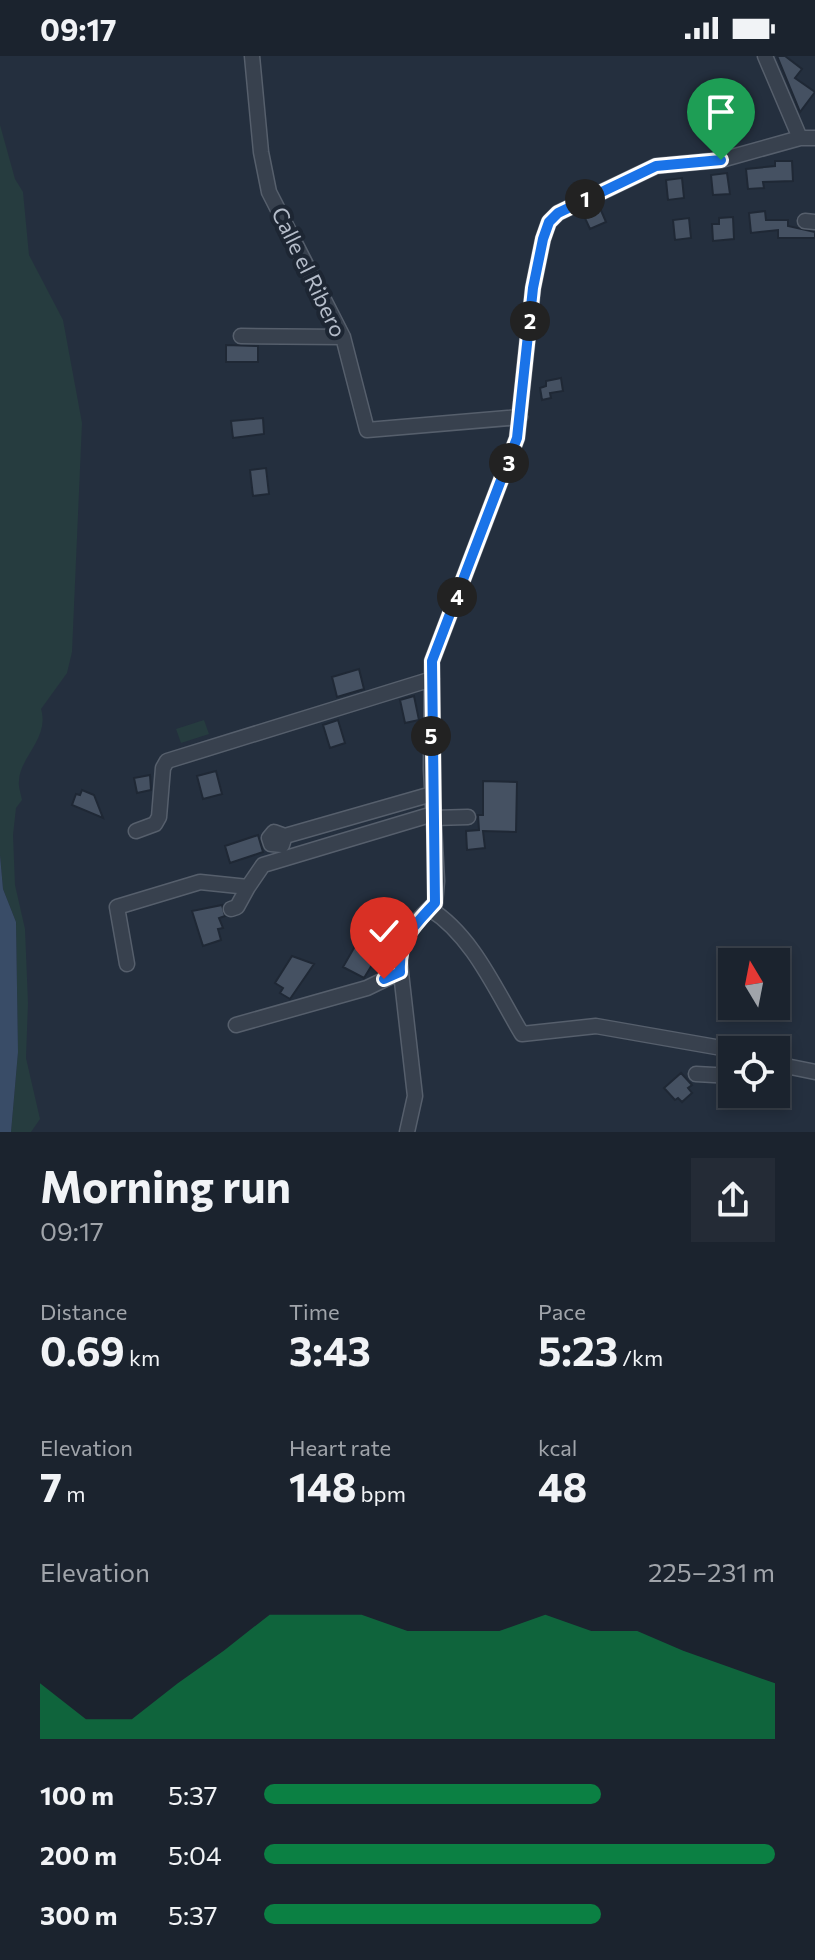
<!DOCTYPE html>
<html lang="en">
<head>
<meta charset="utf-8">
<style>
	:root { --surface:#1b232e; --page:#242b36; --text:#f1f3f6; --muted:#a0a4aa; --line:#39404a; --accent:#0b8043 }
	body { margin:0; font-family:Commissioner,sans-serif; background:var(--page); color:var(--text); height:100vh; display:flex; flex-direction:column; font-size:30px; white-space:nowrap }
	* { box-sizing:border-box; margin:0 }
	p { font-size:26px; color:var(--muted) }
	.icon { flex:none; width:44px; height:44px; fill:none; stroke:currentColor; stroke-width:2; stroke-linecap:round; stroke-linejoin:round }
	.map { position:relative; height:1076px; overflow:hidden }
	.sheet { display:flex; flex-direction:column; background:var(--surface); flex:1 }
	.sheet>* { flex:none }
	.needle { width:52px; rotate:350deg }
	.fabs { position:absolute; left:718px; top:892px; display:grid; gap:16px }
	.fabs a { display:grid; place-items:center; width:72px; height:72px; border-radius:0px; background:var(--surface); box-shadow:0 4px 12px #0003,0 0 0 2px var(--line); font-size:40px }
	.pin { position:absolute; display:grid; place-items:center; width:68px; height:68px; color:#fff; margin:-82px -34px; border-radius:50% 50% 50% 0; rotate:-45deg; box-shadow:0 0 8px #0007 }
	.pin .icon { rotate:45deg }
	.km { position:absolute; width:40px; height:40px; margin:-20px; border-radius:50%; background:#222; color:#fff; font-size:22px; line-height:40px; text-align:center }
	.round { display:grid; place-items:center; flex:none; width:84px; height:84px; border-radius:0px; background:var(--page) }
	.summary { display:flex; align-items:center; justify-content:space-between; height:136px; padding:0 40px }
	h1 { font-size:44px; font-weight:700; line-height:60px }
	.figures { display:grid; grid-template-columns:repeat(3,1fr); gap:12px; height:136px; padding:8px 40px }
	.figures div { display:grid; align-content:center }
	.figures b { font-size:40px; font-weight:700 }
	.figures small { font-size:22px; font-weight:400 }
	.figures p { font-size:22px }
	.chart { height:224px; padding:16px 40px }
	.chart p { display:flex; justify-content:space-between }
	.chart svg { width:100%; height:144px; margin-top:8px; fill:var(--accent); opacity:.7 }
	ul { padding:0 40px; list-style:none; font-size:26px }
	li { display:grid; grid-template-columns:128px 96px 1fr; align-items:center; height:60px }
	li i { height:20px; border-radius:10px; background:var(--accent) }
	.status { display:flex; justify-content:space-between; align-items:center; height:56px; padding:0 40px; background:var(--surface); direction:ltr }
	.status svg { height:22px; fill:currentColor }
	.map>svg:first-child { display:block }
</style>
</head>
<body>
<div class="status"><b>09:17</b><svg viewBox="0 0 49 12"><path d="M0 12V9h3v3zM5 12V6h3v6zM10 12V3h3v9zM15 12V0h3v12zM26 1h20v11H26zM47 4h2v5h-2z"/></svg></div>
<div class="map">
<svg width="815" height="1076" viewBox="0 0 815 1076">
	<rect width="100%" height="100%" fill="#242f3e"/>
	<!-- green -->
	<path fill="#263c3f" d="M0,69L15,123L23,136L29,199L63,264L82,367L72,596L67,617L41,653C50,682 19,702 19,725C18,731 21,738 22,744L16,752L13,779L15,829L25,873L28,947L26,1002L40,1063L31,1076H11L18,996L16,866L3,833L0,799Z
		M204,664L209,678L181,687L176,673Z"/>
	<!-- water -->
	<path fill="#394c67" d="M0,799L3,833L16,866L18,996L11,1076H0Z"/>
	<!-- building -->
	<path fill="#455162" stroke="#1f2835" stroke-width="2" d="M777,0H785L802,13L795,22L815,36L800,56Z
		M775,105H792L793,125L763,126L764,132L748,133L746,113L775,110Z
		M727,117L730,138L713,139L711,119Z
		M682,122L684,142L668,144L666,124Z
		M600,152L606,166L590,173L584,160Z
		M765,155L766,164H788V170L815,176V182H778V174L751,177L749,157Z
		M733,161L734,183L713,185L712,168H719V162Z
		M689,162L691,182L675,184L673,164Z
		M226,289L258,290V306H226Z
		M561,322L563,335L550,337L551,342L542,344L540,332L546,330V325Z
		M263,362L264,378L233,382L231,365Z
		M266,412L269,438L253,440L250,414Z
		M359,613L364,633L337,641L332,621Z
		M414,640L419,664L405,667L400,644Z
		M338,664L345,687L330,692L323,669Z
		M216,715L222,738L203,743L197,720Z
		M150,719L151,734L137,737L134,722Z
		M483,725L517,726L516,776L483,775L485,792L467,794L466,775L479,774L478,759H483Z
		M82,734L94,739L103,762L72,749L76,738L80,739Z
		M258,779L263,796L230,807L225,790Z
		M222,849L225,860L219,862L223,872L218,873L221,884L203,890L192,855Z
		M362,878L386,886L364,922L343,911Z
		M292,900L314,908L290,943L280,937L283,932L275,927Z
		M681,1017L692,1029L688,1032L692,1037L682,1046L678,1042L675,1044L664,1032Z"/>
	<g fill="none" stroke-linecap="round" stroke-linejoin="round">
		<defs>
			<path id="minor" d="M252,0L261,96L269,136L343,281L367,374L520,361
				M765,0L800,82
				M805,165L815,166
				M241,280L343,281
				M433,762L468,761
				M136,775L155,768L159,761L163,712L167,705L432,623
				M285,780L282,789L271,788L269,782L274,776L285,780L432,738
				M248,831L263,809L433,758
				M430,853C473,880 496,935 522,978L596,970L733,994
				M127,908L117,851L200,826L248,831L237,851L231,853
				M236,969L367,932L400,916
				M776,1008L815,1016
				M696,1018L732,1020
				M407,1076L415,1040L399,899L407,875L435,847L437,825L431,713L432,605L517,382L533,232L543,183L549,166L558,157L656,110L721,104L800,82H815"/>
		</defs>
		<!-- minor casing -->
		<use href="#minor" stroke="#565f6c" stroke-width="17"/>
		<!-- minor -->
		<use href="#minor" stroke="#38414e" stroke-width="14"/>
	</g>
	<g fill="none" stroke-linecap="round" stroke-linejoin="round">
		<defs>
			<path id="route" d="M384,923L400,916C398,883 414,870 435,847L432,605L517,382L533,232L543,183L549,166L558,157L656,110L721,104"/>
		</defs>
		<!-- route casing -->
		<use href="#route" stroke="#fff" stroke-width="16"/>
		<!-- route -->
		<use href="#route" stroke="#1a73e8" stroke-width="10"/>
	</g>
	<g text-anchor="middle" stroke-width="8" stroke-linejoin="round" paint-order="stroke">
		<!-- street labels -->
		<g font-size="22" fill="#b4bcc9" stroke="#1d2633">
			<text transform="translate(309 216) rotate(64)" y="8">Calle el Ribero</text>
		</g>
	</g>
</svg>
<div class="fabs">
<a><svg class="needle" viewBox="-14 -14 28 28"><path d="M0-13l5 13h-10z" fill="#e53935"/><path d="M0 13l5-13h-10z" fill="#a0a4aa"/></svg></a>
<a><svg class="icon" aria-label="locate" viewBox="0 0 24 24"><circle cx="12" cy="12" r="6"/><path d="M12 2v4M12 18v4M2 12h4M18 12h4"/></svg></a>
</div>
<div class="pin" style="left:721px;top:104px;background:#1e9e55"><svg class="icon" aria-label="arrive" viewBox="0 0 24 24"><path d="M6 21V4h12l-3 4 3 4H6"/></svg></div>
<div class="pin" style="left:384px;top:923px;background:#d93025"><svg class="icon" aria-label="check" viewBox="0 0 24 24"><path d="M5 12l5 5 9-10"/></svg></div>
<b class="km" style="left:585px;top:143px">1</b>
<b class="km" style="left:530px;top:265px">2</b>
<b class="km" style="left:509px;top:407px">3</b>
<b class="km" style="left:457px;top:541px">4</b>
<b class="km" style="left:431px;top:680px">5</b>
</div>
<section class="sheet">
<div class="summary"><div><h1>Morning run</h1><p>09:17</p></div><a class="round"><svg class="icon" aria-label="share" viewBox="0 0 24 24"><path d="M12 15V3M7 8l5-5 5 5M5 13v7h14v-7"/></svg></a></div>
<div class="figures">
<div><p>Distance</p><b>0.69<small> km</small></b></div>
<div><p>Time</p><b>3:43</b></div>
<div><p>Pace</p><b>5:23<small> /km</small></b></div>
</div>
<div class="figures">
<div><p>Elevation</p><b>7<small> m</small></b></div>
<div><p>Heart rate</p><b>148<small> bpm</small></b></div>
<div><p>kcal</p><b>48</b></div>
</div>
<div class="chart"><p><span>Elevation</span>225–231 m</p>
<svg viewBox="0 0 160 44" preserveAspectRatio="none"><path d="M0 44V27L10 38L20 38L30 27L40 17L50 6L60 6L70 6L80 11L90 11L100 11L110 6L120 11L130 11L140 17L150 22L160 27V44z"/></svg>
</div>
<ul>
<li><b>100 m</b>5:37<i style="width:66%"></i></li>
<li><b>200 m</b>5:04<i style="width:100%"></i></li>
<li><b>300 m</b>5:37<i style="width:66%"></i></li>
</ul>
</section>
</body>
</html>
